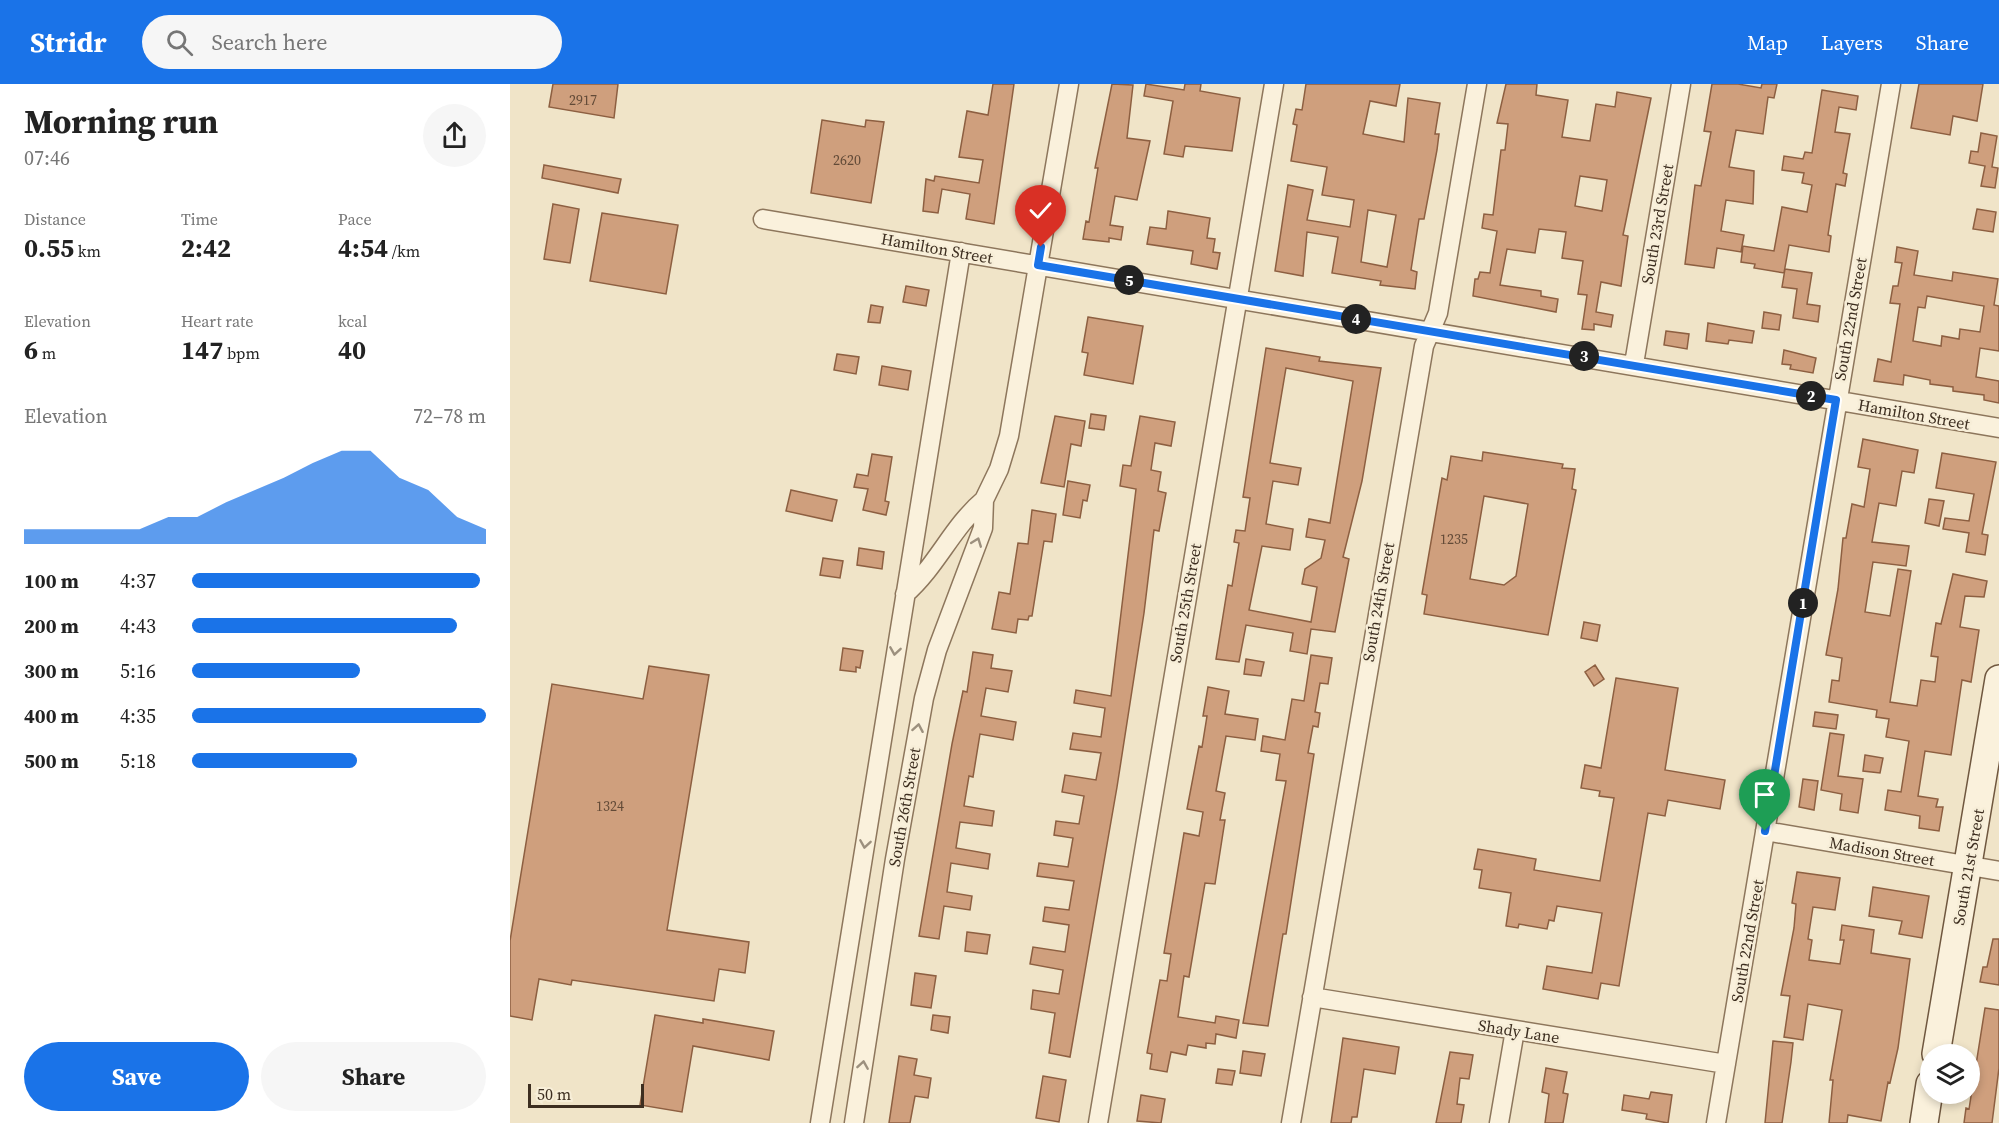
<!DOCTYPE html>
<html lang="en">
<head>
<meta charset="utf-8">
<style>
	:root { --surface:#fff; --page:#f6f6f6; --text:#222; --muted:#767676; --accent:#1a73e8 }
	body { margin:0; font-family:"Source Serif 4",serif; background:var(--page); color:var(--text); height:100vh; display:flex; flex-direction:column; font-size:22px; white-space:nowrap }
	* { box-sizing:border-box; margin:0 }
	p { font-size:20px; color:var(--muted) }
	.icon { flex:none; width:33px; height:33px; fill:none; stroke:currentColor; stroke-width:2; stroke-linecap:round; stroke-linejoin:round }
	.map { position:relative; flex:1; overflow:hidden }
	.details { display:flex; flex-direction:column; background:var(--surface); width:510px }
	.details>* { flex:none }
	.tools { position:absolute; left:1410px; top:960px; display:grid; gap:12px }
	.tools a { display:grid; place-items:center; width:60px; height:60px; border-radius:50%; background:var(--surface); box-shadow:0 3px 9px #0003; font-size:30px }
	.scale { position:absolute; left:18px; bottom:15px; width:116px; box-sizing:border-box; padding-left:6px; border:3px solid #3d2e20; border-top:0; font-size:16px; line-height:21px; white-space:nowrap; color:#3d2e20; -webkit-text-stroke:4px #f7eed8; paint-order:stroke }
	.pin { position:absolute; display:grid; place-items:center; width:51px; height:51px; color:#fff; margin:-62px -26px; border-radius:50% 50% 50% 0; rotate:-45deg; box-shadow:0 0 6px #0007 }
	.pin .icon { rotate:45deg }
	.km { position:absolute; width:30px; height:30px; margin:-15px; border-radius:50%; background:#222; color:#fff; font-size:16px; line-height:30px; text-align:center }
	.round { display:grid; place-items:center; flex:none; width:63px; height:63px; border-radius:32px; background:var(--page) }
	.summary { display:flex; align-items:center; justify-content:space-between; height:102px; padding:0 24px }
	h1 { font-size:33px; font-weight:700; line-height:45px }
	.metrics { display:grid; grid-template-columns:repeat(3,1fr); gap:9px; height:102px; padding:6px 24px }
	.metrics div { display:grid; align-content:center }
	.metrics b { font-size:26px; font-weight:700 }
	.metrics small { font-size:16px; font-weight:400 }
	.metrics p { font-size:16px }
	.chart { height:168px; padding:12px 24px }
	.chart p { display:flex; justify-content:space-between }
	.chart svg { width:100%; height:108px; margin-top:6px; fill:var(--accent); opacity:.7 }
	.cta { display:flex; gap:12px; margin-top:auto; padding:12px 24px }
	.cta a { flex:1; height:69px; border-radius:36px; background:var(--accent); color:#fff; font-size:24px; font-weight:700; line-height:69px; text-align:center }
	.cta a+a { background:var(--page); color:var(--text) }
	ul { padding:0 24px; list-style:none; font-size:20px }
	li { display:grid; grid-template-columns:96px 72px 1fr; align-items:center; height:45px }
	li i { height:15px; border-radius:8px; background:var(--accent) }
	header { display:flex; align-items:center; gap:36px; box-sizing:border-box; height:84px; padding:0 30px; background:var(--accent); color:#fff }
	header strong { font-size:28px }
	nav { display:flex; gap:33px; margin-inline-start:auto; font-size:21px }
	.search { width:420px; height:54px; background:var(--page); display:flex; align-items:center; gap:15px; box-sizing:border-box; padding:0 21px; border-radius:33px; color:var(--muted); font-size:22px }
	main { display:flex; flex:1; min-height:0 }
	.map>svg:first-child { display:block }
</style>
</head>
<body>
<header>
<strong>Stridr</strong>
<div class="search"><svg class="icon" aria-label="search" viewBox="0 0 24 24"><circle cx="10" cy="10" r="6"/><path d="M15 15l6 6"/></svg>Search here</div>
<nav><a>Map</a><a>Layers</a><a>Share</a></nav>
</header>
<main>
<section class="details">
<div class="summary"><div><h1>Morning run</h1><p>07:46</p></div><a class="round"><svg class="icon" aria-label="share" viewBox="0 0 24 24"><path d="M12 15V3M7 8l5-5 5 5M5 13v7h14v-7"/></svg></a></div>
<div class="metrics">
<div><p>Distance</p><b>0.55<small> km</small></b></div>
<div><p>Time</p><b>2:42</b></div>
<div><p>Pace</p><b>4:54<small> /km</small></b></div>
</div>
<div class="metrics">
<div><p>Elevation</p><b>6<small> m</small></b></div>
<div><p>Heart rate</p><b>147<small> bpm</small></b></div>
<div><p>kcal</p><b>40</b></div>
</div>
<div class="chart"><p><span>Elevation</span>72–78 m</p>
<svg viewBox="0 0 160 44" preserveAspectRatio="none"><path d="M0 44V38L10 38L20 38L30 38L40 38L50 33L60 33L70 27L80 22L90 17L100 11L110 6L120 6L130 17L140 22L150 33L160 38V44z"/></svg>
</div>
<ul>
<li><b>100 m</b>4:37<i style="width:98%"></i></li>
<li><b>200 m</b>4:43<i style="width:90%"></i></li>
<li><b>300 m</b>5:16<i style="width:57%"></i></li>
<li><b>400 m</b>4:35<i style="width:100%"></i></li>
<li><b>500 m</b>5:18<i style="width:56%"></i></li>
</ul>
<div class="cta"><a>Save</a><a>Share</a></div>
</section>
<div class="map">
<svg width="1489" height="1039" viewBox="0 0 1489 1039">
	<rect width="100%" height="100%" fill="#f0e4c8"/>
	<!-- building -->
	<path fill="#cf9f7d" stroke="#8d5f41" stroke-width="1.5" fill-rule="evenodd" d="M43,0H108L104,34L39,23Z
		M483,0H504L484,140L456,135L460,110L432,105L428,129L413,127L416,95L424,97L425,92L469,99L473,76L449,73L457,27L478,31Z
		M602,0L623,1L617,54L640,57L627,116L605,112L600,141L613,143L611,156L599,154V158L573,155L576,137L579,138L588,84H585Z
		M636,0L674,6L675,0H691L690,7L730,14L722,67L675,62L673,73L654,70L663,17L634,12Z
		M796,0H890L886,22L860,17L853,50L894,58L898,14L930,19L925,50H929L927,66L914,135H909L901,186L907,188L905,205L870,201L871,197L822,189L828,153L797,148L793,192L765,187L778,101L803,106L797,136L840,143L844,116L812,111L817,83L781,77L787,41L783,40L786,25L792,26ZM858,126L886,131L877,183L851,178Z
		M996,0H1027L1026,11L1058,16L1052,53L1080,57L1086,20L1105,23L1107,8L1141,14L1113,151L1118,152L1111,202L1091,198L1086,228L1103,231L1101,243L1084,240V246L1072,245L1077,211L1068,210L1073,177L1052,174L1056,148L1029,145L1025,169L997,165L990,201L1031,207V212L1048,215L1046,228L963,212L965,195H968L970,188L980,189L987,147L972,144L974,130L983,131L991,66H995L998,40L987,39ZM1070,92L1097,96L1092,127L1065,122Z
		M1202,0H1228L1251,4L1252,0H1267L1264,14L1258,13L1253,50L1226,46L1219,83L1244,87L1243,120L1216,116L1211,147L1234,151L1231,168L1207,164L1204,184L1175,180L1185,101L1191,102L1201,48L1194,47Z
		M1409,0H1473L1467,37L1443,32L1440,51L1401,44Z
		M1312,6L1348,12L1346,26L1329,23L1325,48L1340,50L1333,89L1337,90L1335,102L1326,100L1318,151L1321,152L1319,168L1279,161L1274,189L1244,184L1245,180L1231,178L1233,162L1264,167L1272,123L1297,128L1302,101L1292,99L1294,89L1272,86L1274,72L1293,75L1295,68L1302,69Z
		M312,36L355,43L356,36L374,38L361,119L301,109Z
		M1471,49L1487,52L1482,83L1488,84L1485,104L1471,102L1475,82L1459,79L1461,67L1468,68Z
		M34,81L111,95L108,109L32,94Z
		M43,120L69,125L60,179L34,175Z
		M1467,125L1486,128L1483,148L1463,145Z
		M658,127L700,134L697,154L705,155L703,168L710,169L707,185L681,180L683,167L637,160L640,143L656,145Z
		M92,129L168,141L156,210L80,197Z
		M1387,163L1408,167L1404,191L1442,197L1443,188L1488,195L1484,221L1489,222V267L1470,264L1466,293L1489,297V319L1474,316V311L1443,307V303L1420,300V296L1394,291L1393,301L1364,297L1368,275L1381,278L1390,220L1380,219L1383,202H1388L1392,179L1385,178ZM1417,212L1474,222L1470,248L1450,245L1449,255L1432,252L1431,262L1403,257L1408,223L1415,224Z
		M1275,185L1302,189L1297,220L1310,222L1308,238L1283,234L1287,205L1272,203Z
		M396,202L419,206L416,222L393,218Z
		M361,221L373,223L370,239L358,238Z
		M1254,228L1271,231L1269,246L1252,244Z
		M578,233L633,242L623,300L574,291L578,269L572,268Z
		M1198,239L1244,247L1242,259L1219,256L1218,260L1196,257Z
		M1156,247L1179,250L1177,265L1154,261Z
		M756,264L810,273L809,277L871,284L852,397L833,473L839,475L825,548L801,545L797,570L780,567L783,549L736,541L729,578L706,575L718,501L722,502L729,459L724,458L726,446L735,447L740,414L733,413ZM776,284L843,297L820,439L799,435L796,453L815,456L811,474L795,485L792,500L807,503L801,538L739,526L752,462L780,466L783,445L756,440L763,397L788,401L791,384L760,379Z
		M1274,266L1306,274L1303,289L1280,285L1281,281L1272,280Z
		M327,270L349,273L346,290L324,286Z
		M372,282L401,287L398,306L369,301Z
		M581,330L596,332L594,346L579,344Z
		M545,332L575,337L571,362L561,360L554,403L531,399Z
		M630,332L665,338L661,362L645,359L641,386L651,388L648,407L656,409L649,447L644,446L634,529L607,703L560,973L539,969L545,929L521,925L523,906L549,910L553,886L520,880L523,863L555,868L559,841L533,837L535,823L559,826L564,797L527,792L529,779L558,783L563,754L544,751L546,737L569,740L574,712L552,708L555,691L586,696L591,669L560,665L563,649L591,653L595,624L564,619L566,606L601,612L626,405L610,402L613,381L621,382Z
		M1353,355L1408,366L1404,389L1392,387L1386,422L1369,419L1362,458L1399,462L1396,482L1363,478L1355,528L1380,532L1388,485L1401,487L1380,618L1407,622L1411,596L1425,598L1428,573L1421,572L1426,539L1431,540L1443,490L1477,497L1474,513L1455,512L1450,543L1469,546L1461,598L1452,596L1441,671L1415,667L1408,712L1428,715L1426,723H1433L1429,747L1409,744L1410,732L1375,726L1378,706L1391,708L1399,657L1376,653L1379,635L1366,633L1367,626L1319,618L1322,596L1329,597L1332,574L1316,571L1328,505L1333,454H1336L1342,420L1354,423L1360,385L1348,383Z
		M973,368L1053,380L1052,384L1065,385L1062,405L1066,406L1038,551L914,530L917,511L912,510L932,394L937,396L941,372L972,377ZM974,412L1018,420L1006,492L994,501L960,495Z
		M1432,369L1486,378L1472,450L1478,451L1475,471L1456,468L1459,449L1433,445L1435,434L1459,437L1464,410L1426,404Z
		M362,370L382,373L375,417L379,418L376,431L353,426L358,405L344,403L347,390L358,392Z
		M558,397L580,401L577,417L573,416L570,434L553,431Z
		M281,406L327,416L322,437L276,427Z
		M1419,415L1434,417L1429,442L1415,439Z
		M522,426L546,430L542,458L534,457L522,532H519L518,536L508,535L506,549L482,545L489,508L500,510L508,459L518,460Z
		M349,464L374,468L372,485L347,481Z
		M313,474L333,477L330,494L310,491Z
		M1074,538L1090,541L1087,557L1071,554Z
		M333,564L353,567L350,584L346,583V588L330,586Z
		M463,568L483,571L481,584L502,587L498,608L476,604L471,632L506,638L503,656L470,650L463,693L459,692L454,722L484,727L482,742L450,738L446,764L480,770L478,785L441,779L437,808L462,812L460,826L434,822L429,855L409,852L442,660L453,607L457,608Z
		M801,571L822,574L818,600L810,599L805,628L810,629L808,643L803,642L798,669L804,670L776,850H773L758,942L733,939L776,697L766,696L770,670L751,667L753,652L775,656L782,615L794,617Z
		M736,575L754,578L751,592L734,590Z
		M1085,581L1094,595L1084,602L1075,588Z
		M139,582L199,591L157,846L239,858L235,889L209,885L204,917L62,896L61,901L29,895L22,936L0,932V857L42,600L133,615Z
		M1106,594L1168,604L1155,686L1215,696L1210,725L1158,716L1155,732L1138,729L1109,902L1091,899L1088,915L1033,905L1037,882L1082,889L1092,829L1047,822L1044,837L1039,836L1037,845L1009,840L1008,844L996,842L1001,809L969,804L972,786L964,785L968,765L1026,775L1024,786L1090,797L1104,714L1089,712L1090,707L1071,704L1075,681L1091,684Z
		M698,603L719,607L715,630L748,635L745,656L716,652L706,707L715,709L710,736H715L705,800L695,799L679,893L674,892L668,933L705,939L706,932L729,936L726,954L706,950L705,960L696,959V964L678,961L676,971L661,968L657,988L640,985L642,970L637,969L650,896L657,897L661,870L654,869L674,749L689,752L693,728L677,725L689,662L692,663L697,632H693Z
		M1305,628L1328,631L1326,645L1303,642Z
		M1320,649L1334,651L1328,692L1353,695L1348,729L1330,726L1332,710L1311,706Z
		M1355,671L1373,674L1370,689L1353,687Z
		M1293,695L1308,697L1304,726L1289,723Z
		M1287,788L1330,794L1325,826L1303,823L1298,855L1302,856L1299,876L1330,880L1334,856H1330L1332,841L1364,846L1361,869L1400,875L1388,964L1380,999L1378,998L1371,1037L1338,1031L1337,1039H1319L1323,996H1320L1332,926L1298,920L1293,956L1274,953L1280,912L1271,911L1284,844L1286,820L1282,819Z
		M1363,803L1419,812L1412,854L1389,850L1392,837L1359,832Z
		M457,848L480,851L477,870L455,867Z
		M1483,855H1489V901L1470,898L1473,883H1477Z
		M405,889L426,892L421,924L401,921Z
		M1475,924L1489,926V984L1482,1039H1454L1456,1024L1459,1025Z
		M145,931L193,939V935L264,947L259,976L183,962L172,1028L130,1021Z
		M423,931L440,933L438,949L421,946Z
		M833,954L889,963L885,990L854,985L847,1033H842L841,1039H821Z
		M1263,957L1283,959L1281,978L1272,1039H1255Z
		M733,967L755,970L751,992L730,989Z
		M940,968L963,971L959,995L950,994L947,1020L954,1021L951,1039H926Z
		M389,972L407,975L404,991L421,994L418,1014L405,1012L400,1039H379Z
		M1036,984L1057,988L1053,1009L1058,1010L1053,1039H1035L1039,1010L1032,1008Z
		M708,985L725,987L722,1001L706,999Z
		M533,992L556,996L549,1038L526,1034Z
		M1141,1008L1162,1011L1158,1039L1136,1035L1137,1030L1112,1026L1114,1011L1139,1015Z
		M631,1011L655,1015L651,1039L627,1037Z"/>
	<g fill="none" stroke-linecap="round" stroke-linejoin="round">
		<defs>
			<path id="street" d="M253,135L1489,344
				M1124,280L1171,0
				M395,510C427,482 442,443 474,416
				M1255,747L1489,787
				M802,913L1216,980
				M310,1039L451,168
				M344,1039L385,775L414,614L427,566L473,444L474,416L489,385L499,352L559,0
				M588,1039L764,0
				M781,1039L914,262L928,229L967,0
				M989,1039L1005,946
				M1206,1039L1381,0"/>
			<path id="secondary" d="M1426,970L1489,595
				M1414,1039L1420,1000"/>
		</defs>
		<!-- street casing -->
		<use href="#street" stroke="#8d765c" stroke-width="21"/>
		<!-- secondary casing -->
		<use href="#secondary" stroke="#6f573f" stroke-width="30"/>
		<!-- street -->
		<use href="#street" stroke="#faf1dc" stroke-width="18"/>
		<!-- secondary -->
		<use href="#secondary" stroke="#faf1dc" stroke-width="27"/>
	</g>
	<!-- one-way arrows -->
	<defs><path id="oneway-chevron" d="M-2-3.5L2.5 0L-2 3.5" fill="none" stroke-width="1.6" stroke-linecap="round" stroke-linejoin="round" transform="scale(1.5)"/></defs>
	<g stroke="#9c907e">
		<use href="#oneway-chevron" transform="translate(467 458) rotate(-69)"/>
		<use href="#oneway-chevron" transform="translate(385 567) rotate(99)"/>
		<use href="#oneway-chevron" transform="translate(408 644) rotate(-80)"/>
		<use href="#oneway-chevron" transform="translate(355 760) rotate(99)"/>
		<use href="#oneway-chevron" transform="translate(353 981) rotate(-81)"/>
	</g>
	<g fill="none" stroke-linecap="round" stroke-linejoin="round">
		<defs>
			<path id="route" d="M531,163L528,181L1326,316L1255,747"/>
		</defs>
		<!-- route casing -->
		<use href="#route" stroke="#fff" stroke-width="12"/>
		<!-- route -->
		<use href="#route" stroke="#1a73e8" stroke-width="8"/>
	</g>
	<g text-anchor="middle" stroke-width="5" stroke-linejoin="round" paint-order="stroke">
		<!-- number labels -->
		<g font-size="14" fill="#624a37">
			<text x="73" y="21">2917</text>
			<text x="337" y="81">2620</text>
			<text x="944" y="460">1235</text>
			<text x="100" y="727">1324</text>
		</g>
		<!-- street labels -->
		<g font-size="16" fill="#3d2e20" stroke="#f7eed8">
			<text transform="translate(1147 140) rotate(-80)" y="6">South 23rd Street</text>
			<text transform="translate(427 164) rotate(10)" y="6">Hamilton Street</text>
			<text transform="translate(1340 235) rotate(-80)" y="6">South 22nd Street</text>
			<text transform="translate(1404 330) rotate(10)" y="6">Hamilton Street</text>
			<text transform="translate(868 518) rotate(-80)" y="6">South 24th Street</text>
			<text transform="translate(675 519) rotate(-80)" y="6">South 25th Street</text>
			<text transform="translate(394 723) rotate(-80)" y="6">South 26th Street</text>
			<text transform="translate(1372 767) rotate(10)" y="6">Madison Street</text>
			<text transform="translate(1458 783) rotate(-80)" y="6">South 21st Street</text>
			<text transform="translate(1237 857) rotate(-80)" y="6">South 22nd Street</text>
			<text transform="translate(1009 947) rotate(9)" y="6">Shady Lane</text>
		</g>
	</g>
</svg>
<div class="tools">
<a><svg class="icon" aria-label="layers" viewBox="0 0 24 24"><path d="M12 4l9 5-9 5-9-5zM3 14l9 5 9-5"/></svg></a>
</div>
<div class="scale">50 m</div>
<div class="pin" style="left:1255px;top:747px;background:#1e9e55"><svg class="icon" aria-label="arrive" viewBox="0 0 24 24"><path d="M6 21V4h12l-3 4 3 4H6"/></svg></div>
<div class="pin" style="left:531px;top:163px;background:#d93025"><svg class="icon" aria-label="check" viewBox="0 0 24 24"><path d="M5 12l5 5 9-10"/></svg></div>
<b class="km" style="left:1293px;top:519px">1</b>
<b class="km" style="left:1301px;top:312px">2</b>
<b class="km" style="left:1074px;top:272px">3</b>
<b class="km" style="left:846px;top:235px">4</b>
<b class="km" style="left:619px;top:196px">5</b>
</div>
</main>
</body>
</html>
